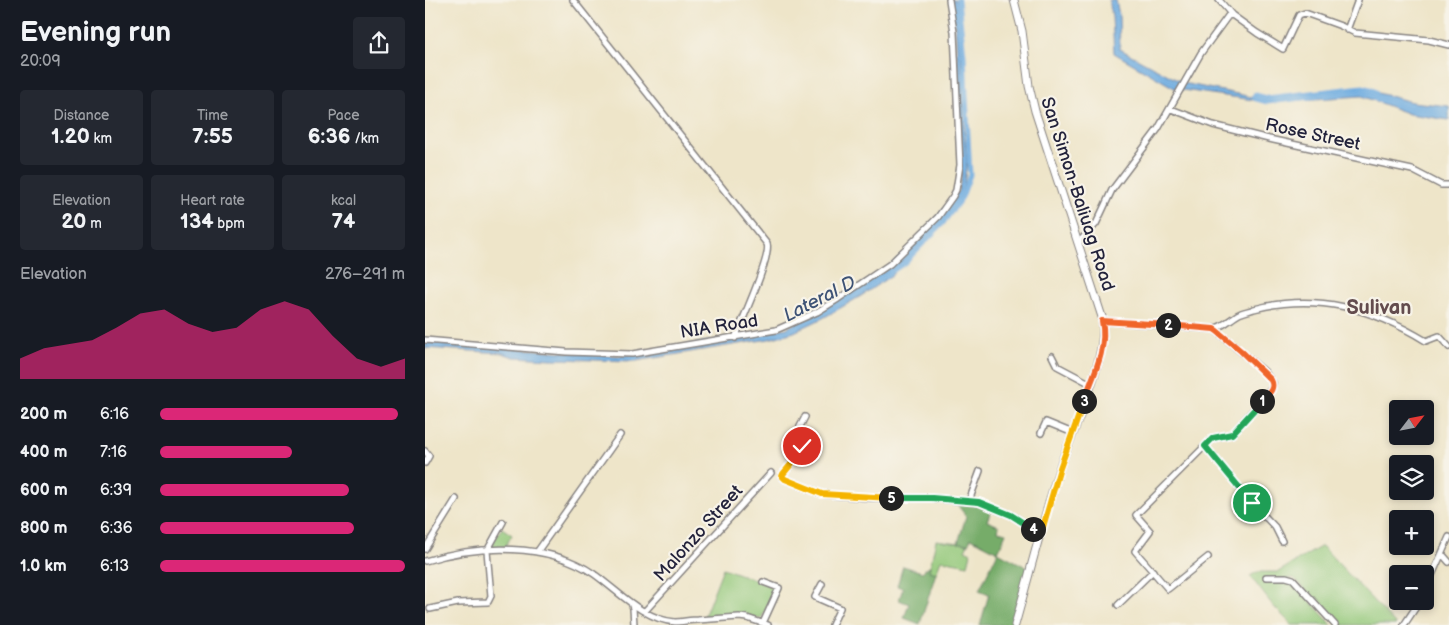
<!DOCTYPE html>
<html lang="en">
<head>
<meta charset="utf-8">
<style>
	:root { --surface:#171b24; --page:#242831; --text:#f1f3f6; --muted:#9ea1a6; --accent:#db2777 }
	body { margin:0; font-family:"Balsamiq Sans",sans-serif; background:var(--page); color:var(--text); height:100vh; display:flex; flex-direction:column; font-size:19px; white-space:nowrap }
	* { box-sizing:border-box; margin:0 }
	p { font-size:16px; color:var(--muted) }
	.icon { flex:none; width:28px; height:28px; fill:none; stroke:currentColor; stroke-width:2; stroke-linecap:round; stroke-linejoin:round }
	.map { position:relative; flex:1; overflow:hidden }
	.panel { display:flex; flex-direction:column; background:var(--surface); width:425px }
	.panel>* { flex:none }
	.needle { width:32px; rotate:58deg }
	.buttons { position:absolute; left:964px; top:400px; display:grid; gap:10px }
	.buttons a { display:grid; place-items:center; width:45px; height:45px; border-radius:5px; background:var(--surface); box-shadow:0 2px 8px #0003; font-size:25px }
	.pin { position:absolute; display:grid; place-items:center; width:42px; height:42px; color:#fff; margin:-21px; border:2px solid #fff; border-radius:50%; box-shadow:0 1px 5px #0007 }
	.km { position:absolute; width:25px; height:25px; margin:-12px; border-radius:50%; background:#222; color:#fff; font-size:14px; line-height:25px; text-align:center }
	.round { display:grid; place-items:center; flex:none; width:52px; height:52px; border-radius:5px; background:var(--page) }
	.headline { display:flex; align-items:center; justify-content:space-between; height:85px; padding:0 20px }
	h1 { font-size:28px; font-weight:600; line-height:38px }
	.metrics { display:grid; grid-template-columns:repeat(3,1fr); gap:8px; height:85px; padding:5px 20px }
	.metrics div { display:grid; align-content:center; border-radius:5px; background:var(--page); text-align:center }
	.metrics b { font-size:21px; font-weight:600 }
	.metrics small { font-size:14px; font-weight:400 }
	.metrics p { font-size:14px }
	.chart { height:140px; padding:10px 20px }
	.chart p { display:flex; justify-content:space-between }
	.chart svg { width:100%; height:90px; margin-top:5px; fill:var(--accent); opacity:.7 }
	ul { padding:0 20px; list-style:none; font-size:16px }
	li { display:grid; grid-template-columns:80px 60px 1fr; align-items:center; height:38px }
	li i { height:12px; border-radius:6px; background:var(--accent) }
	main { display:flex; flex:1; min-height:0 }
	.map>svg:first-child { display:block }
</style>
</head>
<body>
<main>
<section class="panel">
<div class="headline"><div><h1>Evening run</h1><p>20:09</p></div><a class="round"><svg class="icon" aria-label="share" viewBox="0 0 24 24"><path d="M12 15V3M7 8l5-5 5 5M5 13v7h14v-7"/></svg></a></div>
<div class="metrics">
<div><p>Distance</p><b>1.20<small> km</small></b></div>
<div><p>Time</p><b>7:55</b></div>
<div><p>Pace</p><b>6:36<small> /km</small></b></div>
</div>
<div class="metrics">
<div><p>Elevation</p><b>20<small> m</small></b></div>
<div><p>Heart rate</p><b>134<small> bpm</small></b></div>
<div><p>kcal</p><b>74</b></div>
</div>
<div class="chart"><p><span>Elevation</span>276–291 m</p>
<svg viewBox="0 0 160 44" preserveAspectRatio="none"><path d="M0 44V34L10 29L20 27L30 25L40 19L50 12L60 10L70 17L80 21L90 19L100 10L110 6L120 10L130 23L140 34L150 38L160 34V44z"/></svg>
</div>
<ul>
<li><b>200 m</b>6:16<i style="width:97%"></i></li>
<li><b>400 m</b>7:16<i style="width:54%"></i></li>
<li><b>600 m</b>6:39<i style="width:77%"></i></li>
<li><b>800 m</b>6:36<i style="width:79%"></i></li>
<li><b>1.0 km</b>6:13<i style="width:100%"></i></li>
</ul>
</section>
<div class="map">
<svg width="1024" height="625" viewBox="0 0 1024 625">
	<rect width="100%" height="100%" fill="#f7f3e8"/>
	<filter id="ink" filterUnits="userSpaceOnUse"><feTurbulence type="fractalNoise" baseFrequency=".02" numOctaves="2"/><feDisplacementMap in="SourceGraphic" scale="10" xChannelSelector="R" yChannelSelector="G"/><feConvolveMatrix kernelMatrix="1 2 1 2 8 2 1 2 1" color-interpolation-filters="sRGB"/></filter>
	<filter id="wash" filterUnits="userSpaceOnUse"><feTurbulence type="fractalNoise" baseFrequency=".0096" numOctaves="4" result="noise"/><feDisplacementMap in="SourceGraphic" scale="20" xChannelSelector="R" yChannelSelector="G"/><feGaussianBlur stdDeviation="1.12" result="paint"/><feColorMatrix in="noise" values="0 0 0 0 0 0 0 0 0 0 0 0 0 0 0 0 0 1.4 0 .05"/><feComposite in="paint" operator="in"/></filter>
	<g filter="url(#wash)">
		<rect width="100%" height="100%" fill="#eee5c9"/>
		<!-- green -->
		<path fill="#93c879" stroke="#5a755a" d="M77,528L87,535L80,547L64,548Z
			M511,540L543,544L540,550L546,553L543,565L516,560L511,573L504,571Z
			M897,546L971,625H913L869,578L861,579L867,581L907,625H867L849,607L825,576L832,572H853Z
			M298,568L352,588L336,619L316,615L279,617Z"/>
		<!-- forest -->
		<path fill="#76ac69" stroke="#4c6752" d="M535,502L554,504L567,508L562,521L574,526L573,531L581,533L573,552L603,568L586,625H555L564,594L554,590L573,552L546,538L543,544L533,543L541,516L534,507Z
			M505,565L504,571L511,573L495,624L479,618L484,604L474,600L478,588L472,586L478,566L497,572Z"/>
		<!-- water -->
		<path fill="#6eace0" stroke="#48678e" d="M526,0H531L536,43L539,131L542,161L539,185L536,195L518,221L475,264L467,275L436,296L398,318L369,332L344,339L211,361L126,359L89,357L77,353L0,348V342L195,356L362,328L459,271L496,236L533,191L536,180V159L531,36Z
			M684,0H691L694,15L695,49L758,83L842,100L938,89L987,102L1024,106V120L984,114L937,96L842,102L751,89L689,53L687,17Z"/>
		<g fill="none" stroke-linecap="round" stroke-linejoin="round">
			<!-- canal -->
			<path stroke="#6eace0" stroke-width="5" d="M469,270L479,263L518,223L537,197L545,175L539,55L533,0"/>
			<!-- river -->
			<path stroke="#6eace0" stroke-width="9" d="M831,97L842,100L938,89L949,93"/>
		</g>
	</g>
	<g filter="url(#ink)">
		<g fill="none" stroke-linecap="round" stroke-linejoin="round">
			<defs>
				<path id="minor" d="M148,0L342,244C347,256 316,322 310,338
					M794,0L807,15
					M922,30L933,0
					M746,109L788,125L844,139L987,170L1016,185H1024
					M653,243L671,224L687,190L733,129L776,53L803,16L807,15L832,33L858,49L874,15L880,13L916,26L930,33L1004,40L1024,45
					M677,321L788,329C798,327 805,319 814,314C818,312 824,311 829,309C891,293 947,308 1001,341L1014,336L1024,347
					M0,340L141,352L207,354L351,330L392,312L413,299L465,264L513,217L528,196L531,190L535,165L529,32L524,0
					M627,356L632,366L666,384
					M380,417L369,438L371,442L377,446L378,450L358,474L357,476L360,479L397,494L406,495L446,498H507L554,503L586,515L616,534
					M616,433L621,422L648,433
					M780,446L827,503L850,527L857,541
					M0,451L4,456L0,463
					M544,501L555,471
					M0,549L31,499
					M112,552L195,435
					M1017,554L1024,562
					M783,557L743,589L710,551L725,531L711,515L788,438L807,434L847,388L848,383L840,372L789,329
					M0,561C52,545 123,542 169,574C193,591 219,620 250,622C257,622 265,620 273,620C287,619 300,618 314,617L322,618L343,625
					M841,577H861L868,579L910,625
					M397,584L390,597L415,608L407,625
					M1000,591L1024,537
					M206,603L208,608L209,625
					M693,605L728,571
					M5,609L33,603L63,602L66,596L62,551L78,522
					M220,611L346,473
					M338,623L354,588L338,582
					M979,625L995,601"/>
				<path id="secondary" d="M589,0L597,31L604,86L610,111L677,317C684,358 649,426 635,467C618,519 605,572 590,625"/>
			</defs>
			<!-- minor casing -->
			<use href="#minor" stroke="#888482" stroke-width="8"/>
			<!-- secondary casing -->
			<use href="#secondary" stroke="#888482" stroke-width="9"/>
			<!-- minor -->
			<use href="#minor" stroke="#fff" stroke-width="5"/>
			<!-- secondary -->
			<use href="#secondary" stroke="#fff" stroke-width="7"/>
		</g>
	</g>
	<g fill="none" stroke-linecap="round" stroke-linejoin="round" filter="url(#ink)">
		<defs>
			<path id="split-1" d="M827,503L780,446L788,438L807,434L837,401"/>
			<path id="split-2" d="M743,325L789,329L792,331L816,351L846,380C851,389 842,395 837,401"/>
			<path id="split-3" d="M659,401C668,376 683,348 677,321L743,325"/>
			<path id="split-4" d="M608,529L616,534L635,468L659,401"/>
			<path id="split-5" d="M466,498H507L554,502L586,515L608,529"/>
			<path id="split-6" d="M377,446L378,450L358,474L357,476L360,479L397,494L466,498"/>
		</defs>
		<!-- split-1 casing -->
		<use href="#split-1" stroke="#fff" stroke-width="10"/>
		<!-- split-2 casing -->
		<use href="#split-2" stroke="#fff" stroke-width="10"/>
		<!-- split-3 casing -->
		<use href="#split-3" stroke="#fff" stroke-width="10"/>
		<!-- split-4 casing -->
		<use href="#split-4" stroke="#fff" stroke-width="10"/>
		<!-- split-5 casing -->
		<use href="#split-5" stroke="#fff" stroke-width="10"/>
		<!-- split-6 casing -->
		<use href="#split-6" stroke="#fff" stroke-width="10"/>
		<!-- split-1 -->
		<use href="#split-1" stroke="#22a559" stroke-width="6"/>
		<!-- split-2 -->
		<use href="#split-2" stroke="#f0652b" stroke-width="6"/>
		<!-- split-3 -->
		<use href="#split-3" stroke="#f0652b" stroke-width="6"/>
		<!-- split-4 -->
		<use href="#split-4" stroke="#f5b400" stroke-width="6"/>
		<!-- split-5 -->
		<use href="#split-5" stroke="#22a559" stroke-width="6"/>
		<!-- split-6 -->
		<use href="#split-6" stroke="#f5b400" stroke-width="6"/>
	</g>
	<g text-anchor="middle" stroke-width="4.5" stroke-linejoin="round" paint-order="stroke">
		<!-- street labels -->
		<g font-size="18" fill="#22223b" stroke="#f7f3e8">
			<text transform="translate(888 134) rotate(12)" y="6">Rose Street</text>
			<text transform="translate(653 194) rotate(72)" y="6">San Simon-Baliuag Road</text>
			<text transform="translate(294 326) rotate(-9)" y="6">NIA Road</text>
			<text transform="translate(273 533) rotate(-48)" y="6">Malonzo Street</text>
		</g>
		<!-- water labels -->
		<g font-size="19" font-style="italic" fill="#3d5275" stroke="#f7f3e8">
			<text transform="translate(394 298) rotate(-27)" y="7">Lateral D</text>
		</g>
		<!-- quarter labels -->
		<g font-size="20" font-weight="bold" fill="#634c4e" stroke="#f7f3e8">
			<text x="954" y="314">Sulivan</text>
		</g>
	</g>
</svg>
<div class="buttons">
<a><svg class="needle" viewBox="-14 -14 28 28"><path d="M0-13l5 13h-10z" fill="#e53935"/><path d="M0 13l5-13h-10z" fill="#9ea1a6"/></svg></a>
<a><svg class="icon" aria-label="layers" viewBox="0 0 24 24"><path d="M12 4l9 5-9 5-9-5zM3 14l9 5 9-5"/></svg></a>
<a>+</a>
<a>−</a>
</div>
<div class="pin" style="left:827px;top:503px;background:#1e9e55"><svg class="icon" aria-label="arrive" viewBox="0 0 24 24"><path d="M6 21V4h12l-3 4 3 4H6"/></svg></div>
<div class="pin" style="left:377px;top:446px;background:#d93025"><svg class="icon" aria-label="check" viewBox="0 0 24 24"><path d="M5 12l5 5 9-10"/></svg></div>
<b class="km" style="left:837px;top:401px">1</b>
<b class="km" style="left:743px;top:325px">2</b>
<b class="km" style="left:659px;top:401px">3</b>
<b class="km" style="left:608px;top:529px">4</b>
<b class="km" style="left:466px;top:498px">5</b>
</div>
</main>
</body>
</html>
